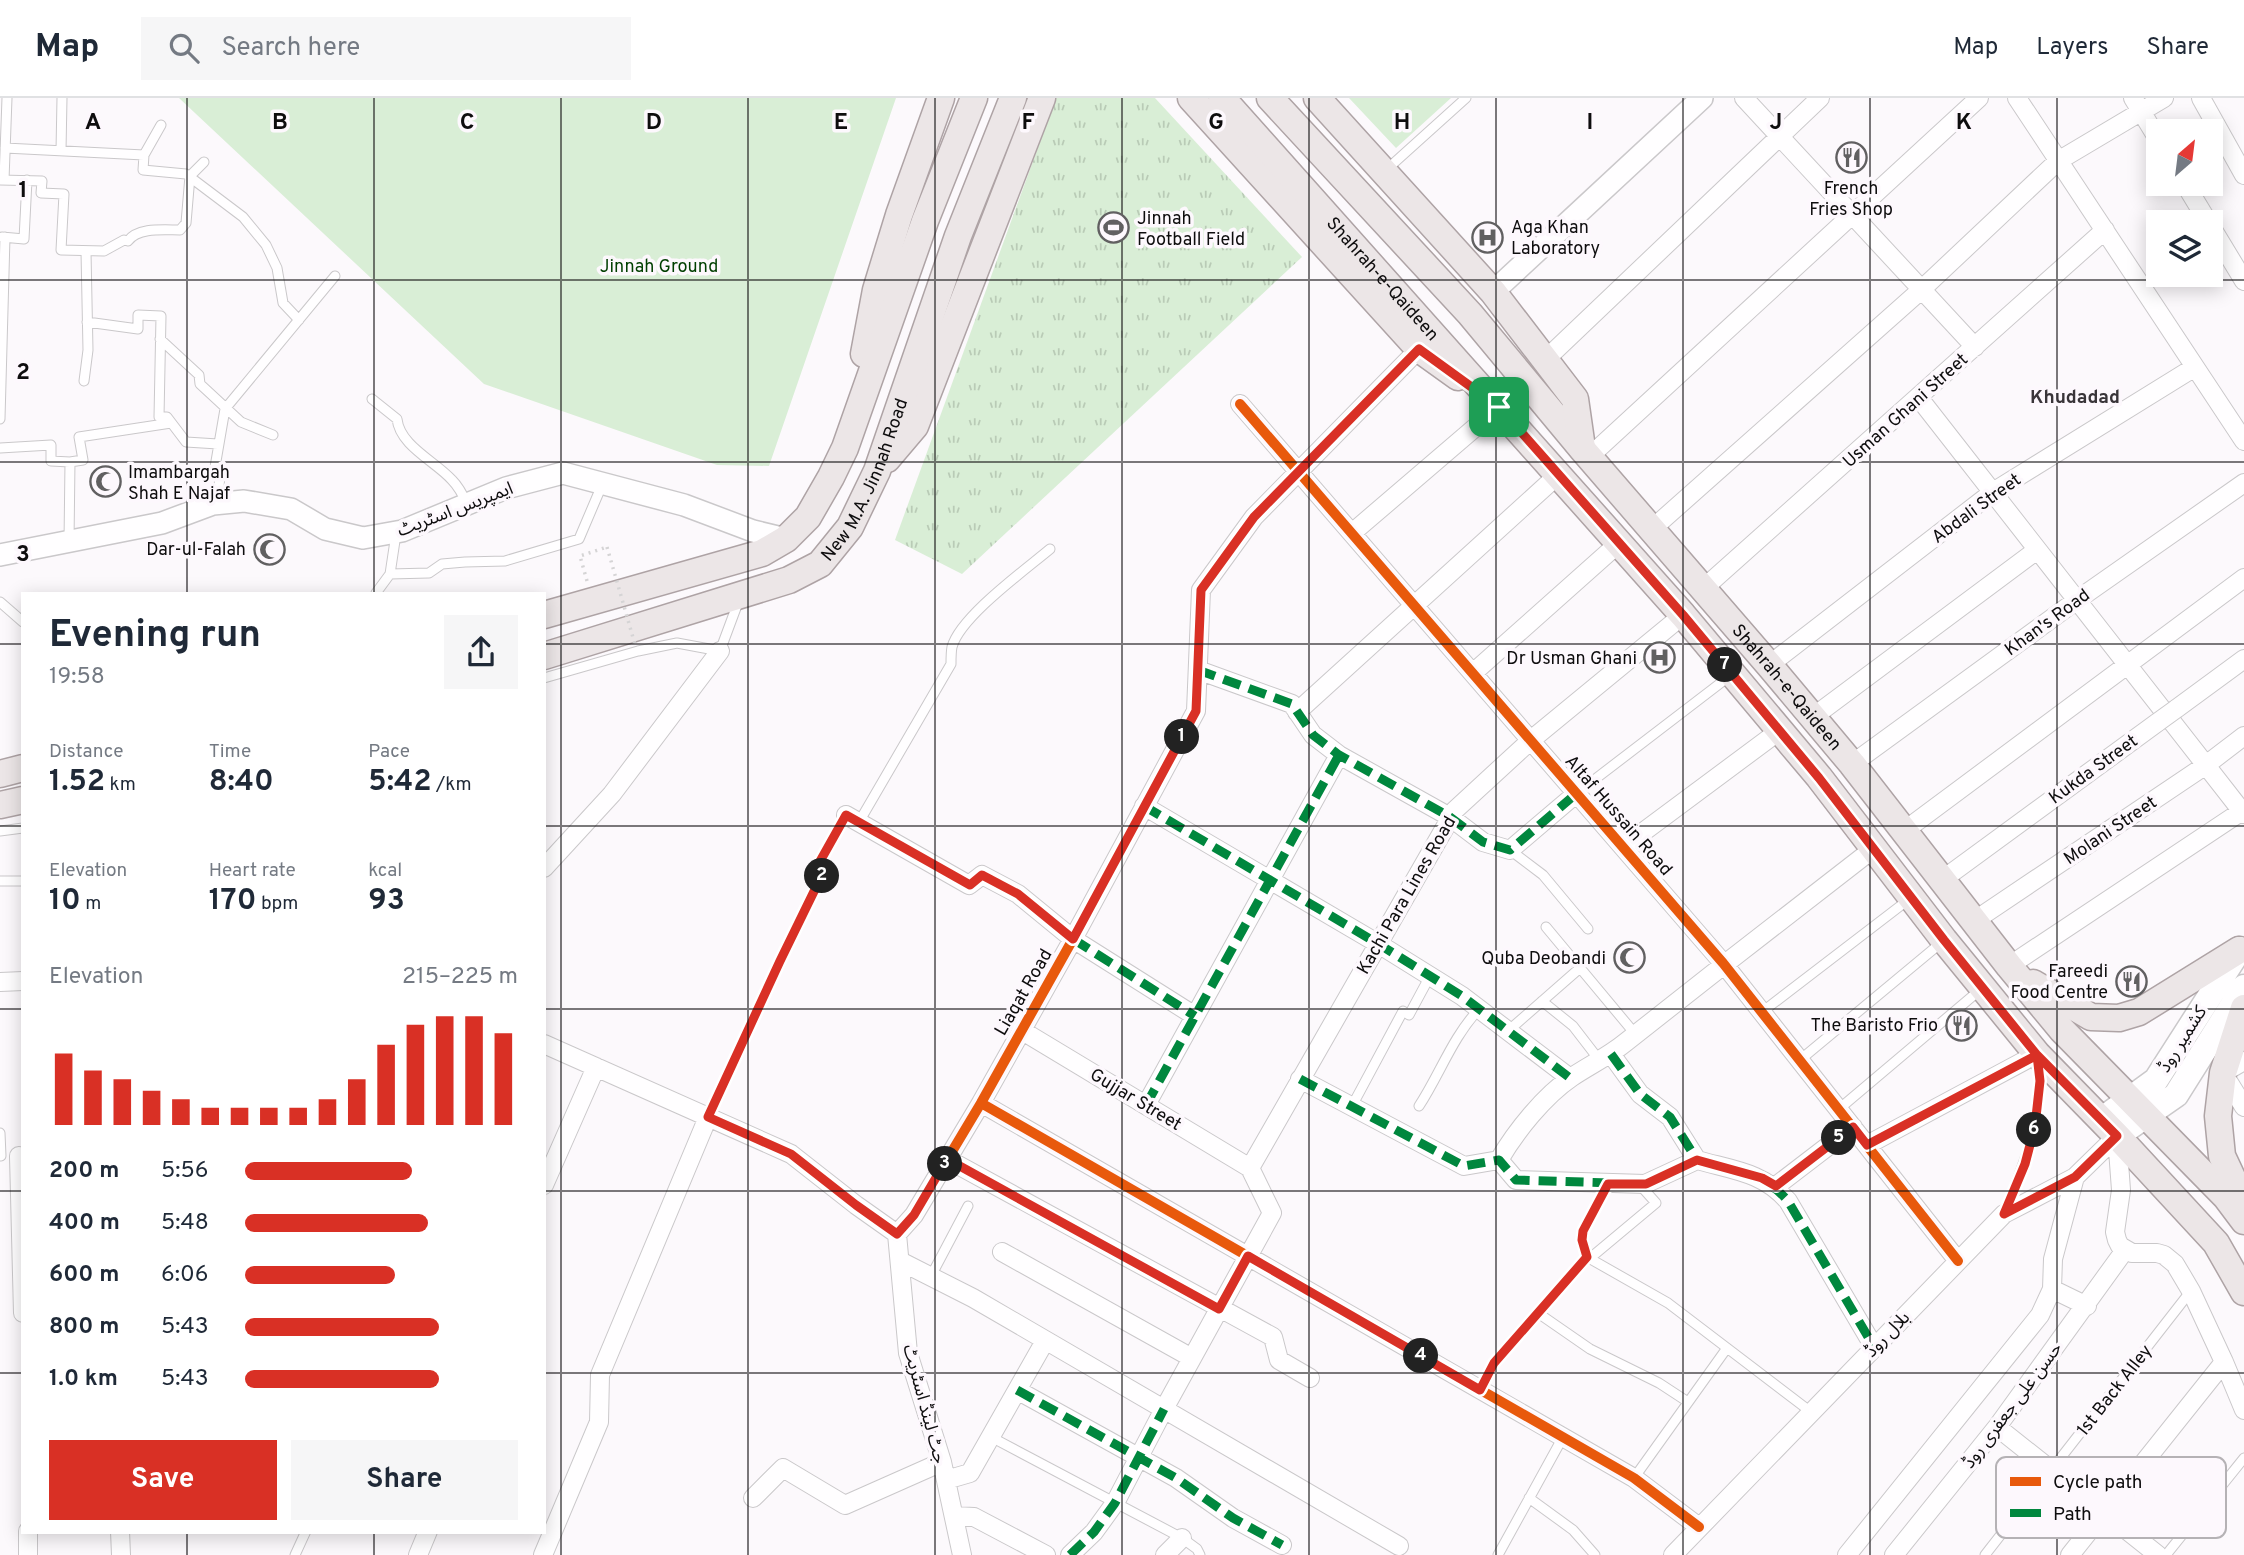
<!DOCTYPE html>
<html lang="en">
<head>
<meta charset="utf-8">
<style>
	:root { --surface:#fff; --page:#f6f6f7; --text:#1f2937; --muted:#747a83; --line:#e0e1e3; --accent:#d93025 }
	body { margin:0; font-family:Overpass,"Noto Sans Arabic",sans-serif; background:var(--page); color:var(--text); height:100vh; display:flex; flex-direction:column; font-size:26px; white-space:nowrap }
	* { box-sizing:border-box; margin:0 }
	p { font-size:23px; color:var(--muted) }
	.icon { flex:none; width:38px; height:38px; fill:none; stroke:currentColor; stroke-width:2; stroke-linecap:round; stroke-linejoin:round }
	.map { position:relative; flex:1; overflow:hidden }
	.details { position:absolute; left:21px; top:494px; width:525px; height:942px; display:flex; flex-direction:column; background:var(--surface); border-radius:0px; box-shadow:0 4px 18px #0003 }
	.details>* { flex:none }
	.needle { width:46px; rotate:28deg }
	.buttons { position:absolute; left:2146px; top:21px; display:grid; gap:14px }
	.buttons a { display:grid; place-items:center; width:77px; height:77px; border-radius:0px; background:var(--surface); box-shadow:0 4px 18px #0003; font-size:35px }
	.pin { position:absolute; display:grid; place-items:center; width:60px; height:60px; color:#fff; margin:-30px; border-radius:14px; box-shadow:0 4px 10px #0006 }
	.km { position:absolute; width:35px; height:35px; margin:-18px; border-radius:50%; background:#222; color:#fff; font-size:19px; line-height:35px; text-align:center }
	.round { display:grid; place-items:center; flex:none; width:74px; height:74px; border-radius:0px; background:var(--page) }
	.summary { display:flex; align-items:center; justify-content:space-between; height:119px; padding:0 28px }
	h1 { font-size:38px; font-weight:700; line-height:52px }
	.metrics { display:grid; grid-template-columns:repeat(3,1fr); gap:10px; height:119px; padding:7px 28px }
	.metrics div { display:grid; align-content:center }
	.metrics b { font-size:30px; font-weight:700 }
	.metrics small { font-size:19px; font-weight:400 }
	.metrics p { font-size:19px }
	.chart { height:196px; padding:14px 28px }
	.chart p { display:flex; justify-content:space-between }
	.chart svg { width:100%; height:126px; margin-top:7px; stroke:var(--accent); stroke-width:6 }
	.primary-button { display:flex; gap:14px; margin-top:auto; padding:14px 28px }
	.primary-button a { flex:1; height:80px; border-radius:0px; background:var(--accent); color:#fff; font-size:28px; font-weight:700; line-height:80px; text-align:center }
	.primary-button a+a { background:var(--page); color:var(--text) }
	ul { padding:0 28px; list-style:none; font-size:23px }
	li { display:grid; grid-template-columns:112px 84px 1fr; align-items:center; height:52px }
	li i { height:18px; border-radius:9px; background:var(--accent) }
	header { display:flex; align-items:center; gap:42px; box-sizing:border-box; height:98px; padding:0 35px; background:var(--surface); border-bottom:2px solid var(--line) }
	header strong { font-size:33px }
	nav { display:flex; gap:38px; margin-inline-start:auto; font-size:24px }
	.search { width:490px; height:63px; background:var(--page); display:flex; align-items:center; gap:18px; box-sizing:border-box; padding:0 24px; border-radius:0px; color:var(--muted); font-size:26px }
	.map>svg:first-child { display:block }
</style>
</head>
<body>
<header>
<strong>Map</strong>
<div class="search"><svg class="icon" aria-label="search" viewBox="0 0 24 24"><circle cx="10" cy="10" r="6"/><path d="M15 15l6 6"/></svg>Search here</div>
<nav><a>Map</a><a>Layers</a><a>Share</a></nav>
</header>
<div class="map">
<svg width="2244" height="1457" viewBox="0 0 2244 1457">
	<defs>
		<pattern id="grass-tufts" width="24" height="20" patternUnits="userSpaceOnUse" patternTransform="scale(1.75)"><rect width="24" height="20" fill="#d9eed6"/><path d="M3 7l-1-3M5 7V3M7 7l1-3M15 17l-1-3M17 17v-4M19 17l1-3" fill="none" stroke="#b9cbb6"/></pattern>
	</defs>
	<rect width="100%" height="100%" fill="#fcf9fc"/>
	<!-- grass -->
	<path fill="url(#grass-tufts)" d="M1056,0H1155L1302,159L962,476L895,442Z"/>
	<!-- park -->
	<path fill="#d9eed6" d="M179,0H896L769,368L717,367L484,286Z
		M1349,0H1451L1396,50Z"/>
	<g fill="none" stroke-linecap="round" stroke-linejoin="round">
		<defs>
			<path id="service" d="M5,50L144,57L161,27
				M61,53L62,0
				M144,57L143,72L186,76L243,119L266,147L277,170L283,205L299,222
				M1385,73L1466,0
				M0,82L42,83L41,95L64,96L61,152L104,153L124,142L128,143C138,129 164,132 180,132L186,125L190,78L204,64
				M4,82L7,0
				M2,139L24,141L27,82
				M87,224L138,231V217L161,218L159,319H167L186,344L218,346
				M160,241L199,277L200,286L241,324L273,337
				M84,283L88,252L86,154
				M372,301L397,321C400,348 435,363 452,382C459,389 463,397 467,406
				M0,321L5,139
				M0,350L51,347V363L70,364L69,444
				M70,364L83,362L79,339L171,325
				M217,405L221,370L215,369L225,311L335,178
				M390,476L429,475L442,466L465,464L505,463L579,441L602,387
				M376,495L390,476L396,436
				M0,504L23,524
				M544,580L638,553L677,545L720,553L739,502
				M1577,695L1731,577
				M859,724L951,566C951,561 951,554 952,549C960,519 1025,472 1050,451
				M0,733L23,730
				M1510,752L1543,777L1588,831
				M0,783H23
				M1546,829L1636,937
				M1542,903L1573,928L1600,963
				M1762,914L1908,802
				M1508,933L1580,870
				M1800,962L1942,844
				M1352,1008L1403,913L1409,917L1430,878
				M1419,1008C1440,976 1452,940 1479,911
				M1839,1011L1981,891
				M708,1019L780,863L822,777L814,774L846,717
				M0,1035L1,1058
				M1608,1086L1583,1133L1582,1142L1587,1159L1668,1205L1811,1314
				M2004,1114C2024,1067 2044,1019 2038,966
				M1589,1161L1656,1105L1640,1087
				M931,1178L968,1108
				M1538,1215L1590,1251L1659,1285L1688,1304
				M1480,1292L1494,1265L1587,1159
				M991,1339L1182,1440L1197,1451L1200,1457
				M1634,1380L1727,1250
				M1529,1400L1573,1432L1595,1457
				M295,1457L306,1433
				M1498,1457L1563,1339
				M1985,1457L2190,1194
				M2166,1457L2244,1360"/>
			<path id="minor" d="M1744,0L1975,249
				M2017,0L2244,343
				M2133,0L2158,41
				M2201,0L2244,77
				M2185,86L2208,124
				M2210,127L2244,183
				M1545,262L1820,0
				M1919,300L2244,716
				M1240,306L1723,865L1958,1163
				M1589,359L1979,0
				M1652,431L1921,192L2058,63L2164,0
				M1352,435L1499,309
				M1704,490L2105,132
				M1769,567L1993,394L2195,269
				M1198,572L1292,606L1313,637L1339,657L1450,719L1483,744L1510,752L1577,695
				M1473,575L1619,445
				M2176,611L2244,561
				M1297,614L1559,376
				M1813,619L2037,452
				M1852,666L2077,502L2244,385
				M1144,708L1377,845L1462,898L1570,980
				M846,717L969,787L982,777L1018,796L1073,841L1195,918
				M1904,733L2244,480
				M1623,749L1779,633
				M544,770L612,696L720,553
				M1942,782L2158,624
				M1974,823L2206,667L2244,638
				M2009,868L2242,713
				M0,884L23,883
				M1021,932L1250,1070
				M544,946L791,1056L856,1107L897,1136L908,1255L942,1364L962,1457
				M1611,956L1640,996L1670,1019L1697,1062
				M2244,963L2223,975L2244,1009
				M1300,981L1464,1068L1499,1062
				M981,1005L1634,1380L1699,1429
				M1146,1007L1339,657
				M2117,1038L2121,1092L2115,1134L2117,1142L2120,1148L2132,1155H2157L2164,1157L2175,1166L2191,1193L2224,1264L2244,1312
				M1867,1047L2037,956
				M19,1058L23,1215
				M947,1061L1273,1239L1279,1262L1310,1280
				M1499,1062C1516,1033 1544,998 1572,979C1590,967 1609,958 1626,944C1708,879 1790,815 1873,751
				M1499,1062L1516,1082L1645,1086L1697,1062C1732,1072 1763,1074 1788,1103L1874,1249
				M1250,1070L1455,712L1531,642L1683,517
				M544,1087L596,969
				M1776,1088L1853,1029
				M897,1136L914,1117L981,1005L1073,841L1196,613L1201,492L1254,419L1419,251
				M1002,1154L1192,1260
				M900,1163L973,1200L1399,1448
				M2052,1191L2087,1208
				M1017,1292L1176,1380L1233,1420L1282,1447
				M1997,1329L2158,1457
				M946,1382L970,1375L1045,1243
				M753,1400L783,1370L845,1407L942,1364
				M954,1418L974,1419L1046,1457
				M28,1433V1457
				M120,1433L121,1457
				M418,1457L428,1433
				M543,1457L599,1324L600,1277L708,1019
				M1070,1457L1094,1434L1115,1405L1164,1311L1272,1115L1250,1070
				M1165,1457L1182,1440
				M1673,1457L2004,1116L2075,1079L2117,1038
				M1847,1457L2040,1217L2052,1191L2053,1161L2075,1079
				M1894,1457L1997,1329L2125,1152
				M2070,1457L2224,1264"/>
			<path id="tertiary" d="M1493,194L1702,0
				M0,457L162,425L213,406L244,403L291,411L325,431L363,440L402,433L506,390L563,375L684,407L753,433L786,441"/>
			<path id="secondary" d="M2101,1022L2156,982L2240,851
				M2117,1038L2176,997L2244,889"/>
			<g id="primary">
				<path d="M1191,0L1419,251L1458,279"/>
				<path id="s1" d="M1222,0L1683,517L1819,679L1944,842L2037,956L2117,1038L2216,1145L2244,1194"/>
				<path id="s2" d="M1270,0L1470,216L1583,352L1769,567L1852,666L2009,868L2062,932L2226,1099L2244,1123"/>
				<path d="M1317,0L1493,194L1575,301L1582,350"/>
				<path d="M864,256L876,192L899,117L941,0"/>
				<path d="M887,361L915,328L1042,0"/>
				<path d="M544,517L762,455L786,441L808,419L831,379L845,350L925,123L974,0"/>
				<path id="s3" d="M544,558L789,482L820,466L850,429L877,373L958,138L1013,0"/>
				<path d="M0,676L23,670"/>
				<path d="M0,707L23,702"/>
				<path d="M2033,885L2091,919L2119,920L2139,914L2239,852"/>
				<path d="M2244,910L2223,975L2218,1018L2222,1058L2244,1105"/>
			</g>
		</defs>
		<!-- service casing -->
		<use href="#service" stroke="#cac8ca" stroke-width="11"/>
		<!-- minor casing -->
		<use href="#minor" stroke="#cac8ca" stroke-width="20"/>
		<!-- tertiary casing -->
		<use href="#tertiary" stroke="#cac8ca" stroke-width="24"/>
		<!-- secondary casing -->
		<use href="#secondary" stroke="#cac8ca" stroke-width="27"/>
		<!-- primary casing -->
		<use href="#primary" stroke="#aea3a5" stroke-width="29"/>
		<!-- path -->
		<path stroke="#d5d4d5" stroke-width="3.5" stroke-dasharray="2 5" stroke-linecap="butt" d="M587,483L580,458L607,449"/>
		<!-- service -->
		<use href="#service" stroke="#fffeff" stroke-width="9"/>
		<!-- minor -->
		<use href="#minor" stroke="#fffeff" stroke-width="18"/>
		<!-- tertiary -->
		<use href="#tertiary" stroke="#fffeff" stroke-width="21"/>
		<!-- secondary -->
		<use href="#secondary" stroke="#fffeff" stroke-width="24"/>
		<!-- primary -->
		<use href="#primary" stroke="#ece6e7" stroke-width="26"/>
		<defs>
			<path id="minor-bridge" d="M2158,624L2176,611"/>
		</defs>
		<!-- minor-bridge casing -->
		<use href="#minor-bridge" stroke="#cac8ca" stroke-width="20" stroke-linecap="butt"/>
		<!-- path-bridge -->
		<path stroke="#d5d4d5" stroke-width="3.5" stroke-dasharray="2 5" stroke-linecap="butt" d="M607,449L636,550"/>
		<!-- minor-bridge -->
		<use href="#minor-bridge" stroke="#fffeff" stroke-width="18"/>
		<!-- quiet -->
		<path stroke="#00873e" stroke-width="9" stroke-dasharray="18 9" stroke-linecap="butt" d="M1198,572L1292,606L1313,637L1339,657L1450,719L1483,744L1510,752L1577,695
			M1144,708L1377,845L1462,898L1570,980
			M846,717L969,787L982,777L1018,796L1073,841L1195,918
			M1611,956L1640,996L1670,1019L1697,1062
			M1300,981L1464,1068L1499,1062L1516,1082L1645,1086L1697,1062C1732,1072 1763,1074 1788,1103L1874,1249
			M1146,1007L1339,657
			M1776,1088L1853,1029
			M1017,1292L1176,1380L1233,1420L1282,1447
			M1070,1457L1094,1434L1115,1405L1164,1311"/>
		<defs>
			<path id="cycleway" d="M1240,306L1723,865L1958,1163
				M981,1005L1634,1380L1699,1429
				M897,1136L914,1117L981,1005L1073,841L1196,613L1201,492L1254,419L1419,251"/>
		</defs>
		<!-- cycleway casing -->
		<use href="#cycleway" stroke="#fdf8fd" stroke-width="15"/>
		<!-- cycleway -->
		<use href="#cycleway" stroke="#e8590c" stroke-width="10"/>
	</g>
	<g fill="none" stroke-linecap="round" stroke-linejoin="round">
		<defs>
			<path id="route" d="M1499,309L1419,251L1254,419L1201,492L1196,613L1073,841L1018,796L982,777L970,787L846,717L814,774L822,777L780,863L708,1019L791,1056L856,1107L897,1136L914,1117L947,1061L1219,1211L1248,1158L1480,1292L1494,1265L1587,1159L1582,1142L1583,1133L1608,1086H1646L1697,1062L1762,1080L1776,1088L1853,1029L1867,1047L2037,957L2117,1038L2075,1079L2004,1116L2025,1066L2035,1028L2040,983L2037,957L1944,842L1819,680L1683,517L1499,309"/>
		</defs>
		<!-- route casing -->
		<use href="#route" stroke="#fff" stroke-width="14"/>
		<!-- route -->
		<use href="#route" stroke="#d93025" stroke-width="9"/>
	</g>
	<!-- grid -->
	<path fill="none" stroke="#0e0d0e" stroke-width="2" stroke-opacity="0.55" d="M187,0V495M374,0V495M561,0V1457M748,0V1457M935,0V1457M1122,0V1457M1309,0V1457M1496,0V1457M1683,0V1457M1870,0V1457M2057,0V1457M0,182H2244M0,364H2244M0,546H23M544,546H2244M0,728H23M544,728H2244M0,911H23M544,911H2244M0,1093H23M544,1093H2244M0,1275H23M544,1275H2244M187,1433V1457M374,1433V1457"/>
	<!-- icons -->
	<defs>
		<symbol id="restaurant-ring" viewBox="-11 -11 22 22"><circle r="9.5" fill="#fdf8fd" stroke="#616061" stroke-width="1.5"/><path d="M-5-6h1v4h1v-4h1v4h1v-4h1v5L-1.5 .5V6h-2V.5L-5-1ZM5-6V6H3V1.5H1.5Q1.5-4 5-6Z" fill="#616061"/></symbol>
		<symbol id="stadium-ring" viewBox="-11 -11 22 22"><circle r="9.5" fill="#fdf8fd" stroke="#616061" stroke-width="1.5"/><path d="M0-5a6.5 5 0 1 0 0 10a6.5 5 0 1 0 0-10ZM-3.5-1.8h7v3.6h-7Z" fill="#616061"/></symbol>
		<symbol id="hospital-ring" viewBox="-11 -11 22 22"><circle r="9.5" fill="#fdf8fd" stroke="#616061" stroke-width="1.5"/><path d="M-5-5h3v3.5h4V-5h3V5h-3V1.5h-4V5h-3Z" fill="#616061"/></symbol>
		<symbol id="mosque-ring" viewBox="-11 -11 22 22"><circle r="9.5" fill="#fdf8fd" stroke="#616061" stroke-width="1.5"/><path d="M3.5-4.9A6 6 0 1 0 3.5 4.9A5 5 0 1 1 3.5-4.9Z" fill="#616061"/></symbol>
	</defs>
	<g fill-rule="evenodd">
		<use href="#restaurant-ring" x="1834" y="42" width="35" height="35"/>
		<use href="#stadium-ring" x="1096" y="112" width="35" height="35"/>
		<use href="#hospital-ring" x="1470" y="122" width="35" height="35"/>
		<use href="#mosque-ring" x="88" y="366" width="35" height="35"/>
		<use href="#mosque-ring" x="252" y="434" width="35" height="35"/>
		<use href="#hospital-ring" x="1642" y="542" width="35" height="35"/>
		<use href="#mosque-ring" x="1612" y="842" width="35" height="35"/>
		<use href="#restaurant-ring" x="2114" y="866" width="35" height="35"/>
		<use href="#restaurant-ring" x="1944" y="910" width="35" height="35"/>
	</g>
	<g text-anchor="middle" stroke-width="7" stroke-linejoin="round" paint-order="stroke">
		<!-- poi labels -->
		<g font-size="18" fill="#0e0d0e" stroke="#fdf8fd" text-anchor="end">
			<text x="1851" y="96" text-anchor="middle">French<tspan x="1851" dy="21">Fries Shop</tspan></text>
			<text x="1137" y="126" text-anchor="start">Jinnah<tspan x="1137" dy="21">Football Field</tspan></text>
			<text x="1511" y="135" text-anchor="start">Aga Khan<tspan x="1511" dy="21">Laboratory</tspan></text>
			<text x="128" y="380" text-anchor="start">Imambargah<tspan x="128" dy="21">Shah E Najaf</tspan></text>
			<text x="246" y="457">Dar-ul-Falah</text>
			<text x="1637" y="566">Dr Usman Ghani</text>
			<text x="1606" y="866">Quba Deobandi</text>
			<text x="2108" y="879">Fareedi<tspan x="2108" dy="21">Food Centre</tspan></text>
			<text x="1938" y="933">The Baristo Frio</text>
		</g>
		<!-- park labels -->
		<g font-size="18" fill="#003f00" stroke="#fdf8fd">
			<text x="659" y="174">Jinnah Ground</text>
		</g>
		<!-- street labels -->
		<g font-size="18" fill="#0e0d0e" stroke="#fdf8fd">
			<text dy="6" stroke="none"><textPath href="#s1" startOffset="242">Shahrah-e-Qaideen</textPath></text>
			<text transform="translate(1905 312) rotate(-42)" y="6">Usman Ghani Street</text>
			<text dy="6" stroke="none"><textPath href="#s3" startOffset="388">New M.A. Jinnah Road</textPath></text>
			<text transform="translate(1976 410) rotate(-36)" y="6">Abdali Street</text>
			<text transform="translate(455 411) rotate(-21)" y="6">ایمپریس اسٹریٹ</text>
			<text transform="translate(2047 524) rotate(-36)" y="6">Khan's Road</text>
			<text dy="6" stroke="none"><textPath href="#s2" startOffset="784">Shahrah-e-Qaideen</textPath></text>
			<text transform="translate(2093 671) rotate(-36)" y="6">Kukda Street</text>
			<text transform="translate(1619 717) rotate(49)" y="6">Altaf Hussain Road</text>
			<text transform="translate(2110 732) rotate(-34)" y="6">Molani Street</text>
			<text transform="translate(1406 797) rotate(-60)" y="6">Kachi Para Lines Road</text>
			<text transform="translate(1023 894) rotate(-60)" y="6">Liaqat Road</text>
			<text transform="translate(2182 941) rotate(-58)" y="6">کشمیر روڈ</text>
			<text transform="translate(1136 1001) rotate(31)" y="6">Gujjar Street</text>
			<text transform="translate(1887 1236) rotate(-46)" y="6">بلال روڈ</text>
			<text transform="translate(2114 1292) rotate(-52)" y="6">1st Back Alley</text>
			<text transform="translate(925 1306) rotate(75)" y="6">جٹ لینڈ اسٹریٹ</text>
			<text transform="translate(2012 1307) rotate(-53)" y="6">حسن علی جعفری روڈ</text>
		</g>
		<!-- neighbourhood labels -->
		<g font-size="19" font-weight="bold" fill="#393539" stroke="#fdf8fd">
			<text x="2075" y="305">Khudadad</text>
		</g>
	</g>
	<!-- legend -->
	<rect x="1996" y="1359" width="230" height="81" rx="10" fill="#fdf8fd" stroke="#b5b2b5" stroke-width="2"/>
	<rect x="2010" y="1379" width="31" height="9" fill="#e8590c"/>
	<rect x="2010" y="1411" width="31" height="8" fill="#00873e"/>
	<g font-size="19" fill="#0e0d0e">
		<text x="2053" y="1390">Cycle path</text>
		<text x="2053" y="1422">Path</text>
	</g>
	<g font-size="23" text-anchor="middle" font-weight="bold" fill="#0e0d0e" stroke="#fdf8fd" stroke-width="7" stroke-linejoin="round" paint-order="stroke">
		<text x="93" y="31">A</text>
		<text x="280" y="31">B</text>
		<text x="467" y="31">C</text>
		<text x="654" y="31">D</text>
		<text x="841" y="31">E</text>
		<text x="1028" y="31">F</text>
		<text x="1216" y="31">G</text>
		<text x="1402" y="31">H</text>
		<text x="1590" y="31">I</text>
		<text x="1776" y="31">J</text>
		<text x="1964" y="31">K</text>
		<text x="23" y="99">1</text>
		<text x="23" y="281">2</text>
		<text x="23" y="463">3</text>
	</g>
</svg>
<div class="buttons">
<a><svg class="needle" viewBox="-14 -14 28 28"><path d="M0-13l5 13h-10z" fill="#e53935"/><path d="M0 13l5-13h-10z" fill="#747a83"/></svg></a>
<a><svg class="icon" aria-label="layers" viewBox="0 0 24 24"><path d="M12 4l9 5-9 5-9-5zM3 14l9 5 9-5"/></svg></a>
</div>
<div class="pin" style="left:1499px;top:309px;background:#1e9e55"><svg class="icon" aria-label="arrive" viewBox="0 0 24 24"><path d="M6 21V4h12l-3 4 3 4H6"/></svg></div>
<b class="km" style="left:1182px;top:639px">1</b>
<b class="km" style="left:822px;top:778px">2</b>
<b class="km" style="left:945px;top:1066px">3</b>
<b class="km" style="left:1421px;top:1258px">4</b>
<b class="km" style="left:1839px;top:1040px">5</b>
<b class="km" style="left:2034px;top:1032px">6</b>
<b class="km" style="left:1725px;top:567px">7</b>
<section class="details">
<div class="summary"><div><h1>Evening run</h1><p>19:58</p></div><a class="round"><svg class="icon" aria-label="share" viewBox="0 0 24 24"><path d="M12 15V3M7 8l5-5 5 5M5 13v7h14v-7"/></svg></a></div>
<div class="metrics">
<div><p>Distance</p><b>1.52<small> km</small></b></div>
<div><p>Time</p><b>8:40</b></div>
<div><p>Pace</p><b>5:42<small> /km</small></b></div>
</div>
<div class="metrics">
<div><p>Elevation</p><b>10<small> m</small></b></div>
<div><p>Heart rate</p><b>170<small> bpm</small></b></div>
<div><p>kcal</p><b>93</b></div>
</div>
<div class="chart"><p><span>Elevation</span>215–225 m</p>
<svg viewBox="0 0 160 44" preserveAspectRatio="none"><path d="M5 44V19M15 44V25M25 44V28M35 44V32M45 44V35M55 44V38M65 44V38M75 44V38M85 44V38M95 44V35M105 44V28M115 44V16M125 44V9M135 44V6M145 44V6M155 44V12"/></svg>
</div>
<ul>
<li><b>200 m</b>5:56<i style="width:61%"></i></li>
<li><b>400 m</b>5:48<i style="width:67%"></i></li>
<li><b>600 m</b>6:06<i style="width:55%"></i></li>
<li><b>800 m</b>5:43<i style="width:71%"></i></li>
<li><b>1.0 km</b>5:43<i style="width:71%"></i></li>
</ul>
<div class="primary-button"><a>Save</a><a>Share</a></div>
</section>
</div>
</body>
</html>
